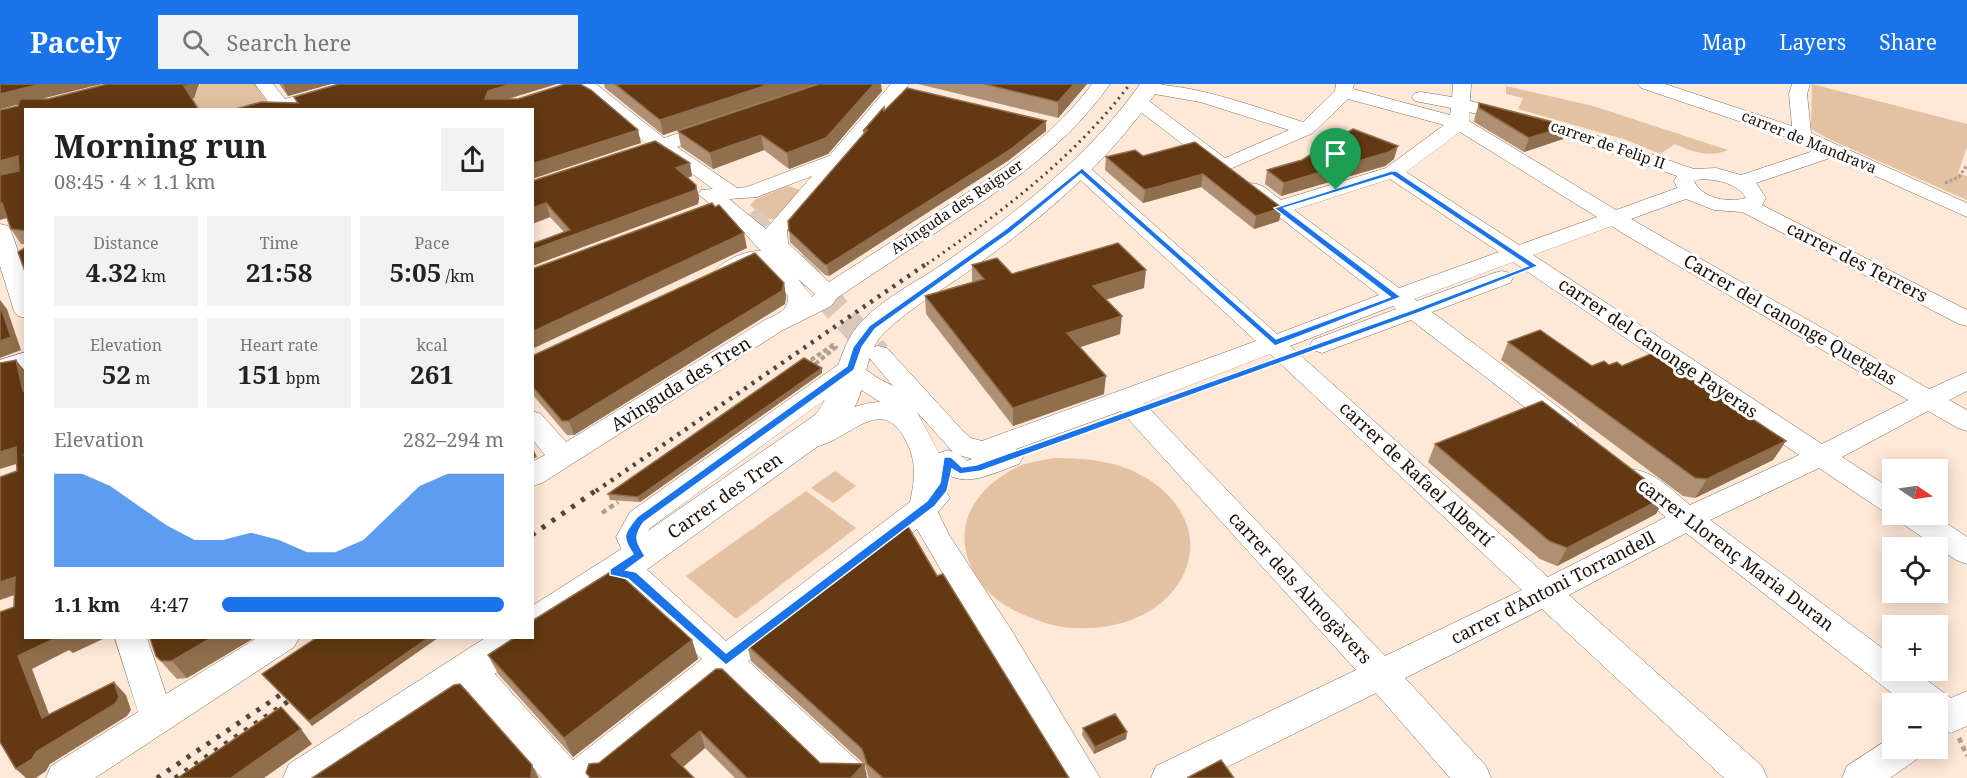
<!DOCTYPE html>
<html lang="en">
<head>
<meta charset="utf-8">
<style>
	:root { --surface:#fff; --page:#f2f2f2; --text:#222; --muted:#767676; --accent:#1a73e8 }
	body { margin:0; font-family:"Noto Serif",serif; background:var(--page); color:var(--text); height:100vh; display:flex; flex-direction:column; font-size:22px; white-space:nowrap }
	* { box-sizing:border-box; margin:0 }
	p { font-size:20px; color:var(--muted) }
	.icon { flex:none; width:33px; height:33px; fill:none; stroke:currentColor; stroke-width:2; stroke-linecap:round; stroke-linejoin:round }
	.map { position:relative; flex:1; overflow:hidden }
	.side { position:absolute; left:24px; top:24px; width:510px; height:531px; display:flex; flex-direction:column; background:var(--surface); border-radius:0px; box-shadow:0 3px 15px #0003 }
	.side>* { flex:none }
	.needle { width:39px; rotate:103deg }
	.fabs { position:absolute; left:1882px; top:375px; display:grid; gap:12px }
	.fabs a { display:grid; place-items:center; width:66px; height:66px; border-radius:0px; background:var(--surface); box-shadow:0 3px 15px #0003; font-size:30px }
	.pin { position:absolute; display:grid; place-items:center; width:51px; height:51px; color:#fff; margin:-62px -26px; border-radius:50% 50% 50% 0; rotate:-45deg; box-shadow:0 0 6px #0007 }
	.pin .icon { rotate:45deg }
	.round { display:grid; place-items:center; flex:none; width:63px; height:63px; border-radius:0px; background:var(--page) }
	.head { display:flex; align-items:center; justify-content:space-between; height:102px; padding:0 30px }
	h1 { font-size:33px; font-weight:700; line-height:45px }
	.figures { display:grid; grid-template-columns:repeat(3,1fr); gap:9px; height:102px; padding:6px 30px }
	.figures div { display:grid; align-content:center; border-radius:0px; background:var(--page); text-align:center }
	.figures b { font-size:26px; font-weight:700 }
	.figures small { font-size:16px; font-weight:400 }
	.figures p { font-size:16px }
	.chart { height:168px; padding:12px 30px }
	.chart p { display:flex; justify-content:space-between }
	.chart svg { width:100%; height:108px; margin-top:6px; fill:var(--accent); opacity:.7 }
	ul { padding:0 30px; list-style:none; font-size:20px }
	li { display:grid; grid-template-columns:96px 72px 1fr; align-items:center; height:45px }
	li i { height:15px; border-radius:8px; background:var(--accent) }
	header { display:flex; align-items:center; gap:36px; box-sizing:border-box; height:84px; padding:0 30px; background:var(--accent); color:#fff }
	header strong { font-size:28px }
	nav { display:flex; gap:33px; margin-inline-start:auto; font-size:21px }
	.search { width:420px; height:54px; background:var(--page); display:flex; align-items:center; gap:15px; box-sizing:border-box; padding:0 21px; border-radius:0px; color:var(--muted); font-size:22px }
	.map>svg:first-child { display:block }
</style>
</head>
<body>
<header>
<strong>Pacely</strong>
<div class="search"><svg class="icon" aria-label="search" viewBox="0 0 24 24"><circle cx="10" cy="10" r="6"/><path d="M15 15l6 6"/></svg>Search here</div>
<nav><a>Map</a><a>Layers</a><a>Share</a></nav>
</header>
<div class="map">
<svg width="1967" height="694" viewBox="0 0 1967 694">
	<rect width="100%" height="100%" fill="#fee8d7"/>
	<!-- green -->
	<path fill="#e5c1a4" d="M200,0H254L268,18L252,25L200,26L193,16Z
		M1812,0L1967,40V63L1958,89L1967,92V116L1831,56L1811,45Z
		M1506,2L1593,22L1728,66C1709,74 1693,68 1675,60L1660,70L1627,56L1518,25L1523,14L1506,10Z
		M788,102L800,106C793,115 780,141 765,134C760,131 754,124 750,121L756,115Z
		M1055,374C1090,374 1125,378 1154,399C1224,451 1184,530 1108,542C1085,546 1059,545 1037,536C1012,527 990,515 976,492C948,445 974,404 1019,382C1030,378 1043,376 1055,374Z
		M835,387L856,402L833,419L811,404Z
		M806,407L856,444L736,535L686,492Z"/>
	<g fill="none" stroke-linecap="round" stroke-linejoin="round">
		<!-- minor-tunnel-far1 -->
		<path stroke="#dcc8b8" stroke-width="20" stroke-dasharray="20 10" stroke-linecap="butt" d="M750,130L795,180"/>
		<!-- minor-tunnel -->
		<path stroke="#dcc8b8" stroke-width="26" stroke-dasharray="26 13" stroke-linecap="butt" d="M794,178L878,270"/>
		<defs>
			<path id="minor" d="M255,0H273L285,15L340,0H369L366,4L293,26H258L260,22L270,20Z
				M576,0H596L664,54L706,40H720L722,44L720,48L677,63L737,104L747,103L829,72L891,0H909L787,146L788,159L829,198C866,174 904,150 941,126C996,90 1052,54 1092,0H1110C1069,59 1011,99 952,138C914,163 875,188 837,214L831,222L783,246L542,399L532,402V378L545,371L532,355V327L541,330L566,358L765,236C777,230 789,227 788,212L760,180C745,183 735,196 718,192L715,187C723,176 747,166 761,167L741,145L698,110L701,106L713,105L678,79L659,69L628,79L621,77L618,73L621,69L647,60ZM812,92L766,145L729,115L757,113ZM798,195L815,210L812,213Z
				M1143,0C1196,0 1252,22 1303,38L1335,7L1336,0H1354L1353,5L1450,31L1451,24L1415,17L1412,13L1415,9L1421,8L1452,13L1453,0H1471L1470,17L1566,41L1694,85L1716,84L1741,91L1816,66L1795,56L1641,4L1638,0H1665L1792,42L1789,10L1792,0H1810L1807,10L1811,49L1967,119V133L1833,73L1756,99L1766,114L1762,121L1967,226V242L1959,240L1742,128L1714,126L1686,115L1631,135L1929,305L1967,288V307L1949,316L1967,326V347L1958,344L1928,327L1842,373L1893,406V430L1883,427L1819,384L1710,436L1893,572V586H1913L1951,614L1967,607V642L1951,649L1939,645L1938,620H1906L1686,449L1569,511L1762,682L1767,694H1724L1542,525L1405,594L1486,682L1491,694H1450L1376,609L1205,694H1151L1156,682L1356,586L1121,327L1016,365L1023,373L1019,380C995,388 965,406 943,387L941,405L946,407L950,414L938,428L949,451L1012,547L1100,694H1062L917,445L748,577L863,682L868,694H825L724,596L605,694H542L457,595L452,585L457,575L469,571L481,575L573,676L702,575L623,502L603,496L599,488L603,480L614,476L627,478L616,453L630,428L842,278C858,274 860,282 872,290C878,295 886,298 893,302L866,270L869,264L878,262L887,264L963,347L971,354L982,357L1256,257L1074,90L1071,86L1074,82H1088L1277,250L1379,211L1242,104L1245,100C1260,96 1270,108 1281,116L1386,84L1444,41L1348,15L1313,49L1223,88L1216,86L1133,22L1130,18L1133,14H1145L1225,74L1289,46L1200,18L1143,8L1140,4ZM1469,28L1552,49L1677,92L1674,97L1677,104L1616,126L1469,37ZM1460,48L1597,133L1519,161L1406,88ZM1390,95L1499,168L1399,204L1294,126ZM1702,95C1718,96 1737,99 1746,114C1729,119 1702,115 1694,97ZM1612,142L1624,150L1908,316L1822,360L1533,171ZM1513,178L1799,371L1690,421C1672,407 1648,380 1624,387L1620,394L1624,401L1666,433L1548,493L1290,262L1393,222L1396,225L1313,256L1310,261L1313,266L1322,269L1411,236L1556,347L1565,350L1574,347L1578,341L1574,335L1432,228L1510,199L1513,194L1510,189L1502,187L1494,189L1417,217L1414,215ZM1270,270L1522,506L1385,572L1144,319ZM849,298L880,318C859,318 811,337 800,355L804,362C839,371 878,303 905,355C917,377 915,395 910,418L726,557L643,482L650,480L654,472C648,461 642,455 650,444ZM917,328L953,368L948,366L939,369ZM960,371L962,372L972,375L967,377Z
				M0,140L8,142L11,147L26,190V234L18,232L14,227L0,182Z
				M26,268V285L0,292V276Z
				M1896,430H1933L1967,453V480L1956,476L1900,438Z
				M115,554H147L166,610L257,554H299L294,563L95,694H46L51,682L138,628Z
				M1893,652V664H1921L1917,675L1890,694H1842L1847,682Z"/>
			<path id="major" d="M1140,0H1162C1111,76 1050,128 977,181C947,204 911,222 884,249C866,267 867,293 858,316C853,327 846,337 839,347L652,482L546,553L534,557L530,566L342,694H283L289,680L485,554H532V522L626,462L815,331C838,303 836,265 861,238C885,213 918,197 946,178C1019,126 1088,74 1140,0Z"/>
		</defs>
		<!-- minor casing -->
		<use href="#minor" stroke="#846c59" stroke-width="1"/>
		<!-- major casing -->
		<use href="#major" stroke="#846c59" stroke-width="1"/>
		<!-- path-far2 -->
		<path stroke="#af9e90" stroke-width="3" stroke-dasharray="3 2" stroke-linecap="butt" d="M1945,99L1959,93L1967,81"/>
		<!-- path-far1 -->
		<path stroke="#af9e90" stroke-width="4" stroke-dasharray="4.5 3" stroke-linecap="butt" d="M811,276L833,261L836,263L814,281"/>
		<!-- path -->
		<path stroke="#af9e90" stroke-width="4.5" stroke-dasharray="5 4" stroke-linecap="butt" d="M602,429L618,418
			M1959,654L1967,672"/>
		<!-- minor -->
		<use href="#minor" fill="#fff" fill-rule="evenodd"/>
		<!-- major -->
		<use href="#major" fill="#fff" fill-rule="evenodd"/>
		<!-- rail-far2 -->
		<path stroke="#52463c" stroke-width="3" stroke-dasharray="2 4.5" stroke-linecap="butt" d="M927,180C1002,128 1075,73 1130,0"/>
		<!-- rail-far1 -->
		<path stroke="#52463c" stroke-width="4.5" stroke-dasharray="3 6" stroke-linecap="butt" d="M596,407L929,178"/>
		<!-- rail -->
		<path stroke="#52463c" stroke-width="5" stroke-dasharray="4 8" stroke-linecap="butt" d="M532,451L598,405
			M157,694L295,601
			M175,694L302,608"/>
	</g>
	<!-- wall -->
	<path fill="#b09074" d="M0,0L39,15H48L107,0H199L194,14L192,15L26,26V160H21L11,145L7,134L19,20L0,25Z
		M279,0H331L288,12Z
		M604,0H817L663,51L605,4Z
		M918,0H1087L1058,34Z
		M882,7L828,70L789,85L764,66L713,85L681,63L678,47Z
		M1479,19L1563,55L1524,68L1474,38L1475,32Z
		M884,27L1046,47L1009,76L829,192L825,191L790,158L789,147L864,51L863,47Z
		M1195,58L1282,124L1279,137L1254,145L1201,103L1143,119L1105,86L1106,73L1143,72Z
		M1394,75L1385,82L1281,112L1265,100L1267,86Z
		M692,92L688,94L696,101L699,114L698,120L532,182V160L564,148L550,133L532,140V97Z
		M972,181L1012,190L1144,204L1106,215L1120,250L1079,263L1104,310L1013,342L926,230L925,212L972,198Z
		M784,199L786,213L785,220L574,351H567L532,310V272Z
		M1508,258L1592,282L1609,281L1622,282L1786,357L1773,376L1695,414L1683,412L1501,276Z
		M822,284V289L640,418L610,416L608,410Z
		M1435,360L1656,430L1557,482L1540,475L1428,378Z
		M937,492L1069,694H869L865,681L866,694H735L705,664L683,683L694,694H589L586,689L716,585L820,679L864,680L751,577L747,561Z
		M150,554H254L187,594L177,595L156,572Z
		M316,554L312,642L262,590Z
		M692,556L698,575L573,673L498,590L488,571Z
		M1083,644L1127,648L1126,655L1094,670L1082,651Z"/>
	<!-- shaded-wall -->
	<path fill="#916e4d" d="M41,0H102L0,25V10Z
		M188,0H199L194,14L191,15L184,2Z
		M283,0H331L288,12Z
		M511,0H557L492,20L485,15L488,7Z
		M770,0H817L663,51L660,36Z
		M874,0H881L882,7L828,70L789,85L787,69Z
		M1074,0H1087L1058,34V18Z
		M1046,37V47L1009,76L829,192L827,181Z
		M1568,42L1563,55L1524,68L1529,54Z
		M638,46L641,59L532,95V80Z
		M761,51L764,66L713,85L710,69Z
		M1398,62L1394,75L1385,82L1281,112L1284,99Z
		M18,72L26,86L0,93V77Z
		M690,79L692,92L679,97L676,84Z
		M1203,90L1201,103L1143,119L1145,106Z
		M696,101L699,114L698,120L532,182V166Z
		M2,119L11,133L0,136V120Z
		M546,119L550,133L532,140V124Z
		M1282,124L1279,137L1254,145L1256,132Z
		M744,149L747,164L532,265V248Z
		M1146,186L1144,204L1092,220L1093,202Z
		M784,199L786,213L785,220L574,351L569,337Z
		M0,216L7,225L21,266L0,274Z
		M1122,232L1120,250L1066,268L1067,249Z
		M16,276L26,288V310L23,307Z
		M822,284V289L640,418L638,413Z
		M1106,292L1104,310L1013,342V324Z
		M1786,357L1773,376L1695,414L1707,395Z
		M532,362L537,373L532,375Z
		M16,363L26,377L0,385V368Z
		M1667,412L1656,430L1557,482L1567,464Z
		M15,493L26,507L0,516V498Z
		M56,554H105L73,569L69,566L32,585L55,646L42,634L18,572Z
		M211,554H254L187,594L172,577Z
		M428,554H438L312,642L309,637Z
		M692,556L698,575L573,673L564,654Z
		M114,598L126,611L131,626L127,632L50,680L46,687L36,694H26L16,685Z
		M301,645L312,660L264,694H231Z
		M700,647L705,664L677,688L671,671Z
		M1127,648L1126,655L1094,670L1095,663Z
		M864,680L867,694H851Z
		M532,681L539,694H531Z"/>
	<!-- building -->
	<path fill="#623912" stroke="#916e4d" stroke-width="1.5" d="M0,0H41L0,10Z
		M107,0H188L187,2H184L199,26H26V147L11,145L2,119L0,120V91L19,87L18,72L0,77V26L18,22L20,15H48Z
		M339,0H511L488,7L485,15H518L565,0H580L591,6L638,46L532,80V26H232L261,18L298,19L294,13Z
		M615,0H770L660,36Z
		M819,0H874L826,54L787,69L761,51L710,69L678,47Z
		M984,0H1074L1058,18Z
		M907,4L1046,37L1010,66L827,181L824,180L789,147L788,137L868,45L863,47L884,23V27Z
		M1479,19L1568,42L1529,54L1479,24Z
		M1353,45L1398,62L1389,68L1284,99L1267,86L1302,76Z
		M655,57L690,79L676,84L696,101V106L532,166V160L570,146L546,119L532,124V97Z
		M1195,58L1282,124L1256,132L1203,90L1145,106L1106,73L1135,66L1143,72Z
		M712,119L715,123L719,121L744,149L532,248V185Z
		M1118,159L1146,186L1093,202L1122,232L1067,249L1106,292L1013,324L925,212L984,195L972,181L997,174L1012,190Z
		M26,163V190L18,168Z
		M755,169L784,199L782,207L569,337H562L532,302V272Z
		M0,221L11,253L0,257Z
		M1540,246L1592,282L1604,277L1609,281L1617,278L1622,282L1653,269L1786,357L1707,395L1695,394L1508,258Z
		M804,274L822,284L638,413L608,410Z
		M16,276L23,307L25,306L26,308V370L24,371L26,372V554H56L18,572L42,634L114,598L119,613L115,620L36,668L32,675L16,685L0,658V528L14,523L15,493L0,498V393L17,387L16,363L0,368V279Z
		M1542,317L1667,412L1567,464L1549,457L1435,360Z
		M906,439L937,492L943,490L1069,694H883L867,680L862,665L747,561Z
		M612,487H616L692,556L564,654L488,571L514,554H532V537Z
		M150,554H211L172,577H161L156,572Z
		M316,554H428L309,637L262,590Z
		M716,585H722L820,679L864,680L851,694H747L700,647L671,671L694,694H591L586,689L589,680L599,679Z
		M460,600L532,681L531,694H312L454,601Z
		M281,623L301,645L231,694H180L179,693Z
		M1115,630L1127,648L1095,663L1083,644Z
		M1221,676L1234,694H1187Z"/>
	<!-- route -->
	<path fill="#1a73e8" stroke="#fff" stroke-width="1.5" fill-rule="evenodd" d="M1082,84L1276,255L1390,213L1274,124L1391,87H1396L1538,182L1418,229L981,387L960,390L952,385L947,407L935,422L726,581L628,495L610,491V485L633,470C621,452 624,449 637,433L847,282L853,263L869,242L1006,145ZM1081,90L1275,262L1401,213L1284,124L1392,91L1528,182L1412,226L976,381L962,383L951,373H944L940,399L927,417L726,569L636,488L626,486L645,472C636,457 633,453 644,438L854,286L862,263L875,245L1011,148Z"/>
	<g text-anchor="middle" stroke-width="6" stroke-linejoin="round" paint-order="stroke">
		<!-- far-street labels -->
		<g font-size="15" fill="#1b120a" stroke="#fff">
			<text transform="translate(1809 58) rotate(22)" y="5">carrer de Mandrava</text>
			<text transform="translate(1608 61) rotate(19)" y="5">carrer de Felip II</text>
			<text transform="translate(957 123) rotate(-34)" y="5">Avinguda des Raiguer</text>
		</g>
		<!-- street labels -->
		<g font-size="18" fill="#1b120a" stroke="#fff">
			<text transform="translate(1857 178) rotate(27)" y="6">carrer des Terrers</text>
			<text transform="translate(1790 236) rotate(30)" y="6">Carrer del canonge Quetglas</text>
			<text transform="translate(1658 264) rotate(34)" y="6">carrer del Canonge Payeras</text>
			<text transform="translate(681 300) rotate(-32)" y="6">Avinguda des Tren</text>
			<text transform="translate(1416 390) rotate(43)" y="6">carrer de Rafael Albertí</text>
			<text transform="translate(725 412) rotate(-35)" y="6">Carrer des Tren</text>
			<text transform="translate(1736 471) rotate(37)" y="6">carrer Llorenç Maria Duran</text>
			<text transform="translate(1300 504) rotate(47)" y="6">carrer dels Almogàvers</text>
			<text transform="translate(1553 504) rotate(-27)" y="6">carrer d'Antoni Torrandell</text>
		</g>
	</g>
</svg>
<div class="fabs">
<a><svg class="needle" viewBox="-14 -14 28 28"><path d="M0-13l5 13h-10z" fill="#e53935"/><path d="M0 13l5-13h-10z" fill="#767676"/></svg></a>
<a><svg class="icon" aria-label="locate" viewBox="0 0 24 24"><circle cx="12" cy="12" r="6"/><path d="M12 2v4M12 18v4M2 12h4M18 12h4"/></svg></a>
<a>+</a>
<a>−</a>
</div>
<div class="pin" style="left:1336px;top:106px;background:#1e9e55"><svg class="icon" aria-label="arrive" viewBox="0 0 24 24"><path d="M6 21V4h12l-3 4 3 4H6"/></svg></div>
<section class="side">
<div class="head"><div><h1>Morning run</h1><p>08:45 · 4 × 1.1 km</p></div><a class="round"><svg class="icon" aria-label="share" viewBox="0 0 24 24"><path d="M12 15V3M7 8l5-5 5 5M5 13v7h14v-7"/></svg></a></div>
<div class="figures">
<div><p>Distance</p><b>4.32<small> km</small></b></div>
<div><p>Time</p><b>21:58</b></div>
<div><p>Pace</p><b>5:05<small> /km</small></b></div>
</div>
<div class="figures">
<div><p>Elevation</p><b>52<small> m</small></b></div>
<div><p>Heart rate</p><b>151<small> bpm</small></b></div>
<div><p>kcal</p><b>261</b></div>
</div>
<div class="chart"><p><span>Elevation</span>282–294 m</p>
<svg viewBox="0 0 160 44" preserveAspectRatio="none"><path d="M0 44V6L10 6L20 11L30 19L40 27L50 33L60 33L70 30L80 33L90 38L100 38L110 33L120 22L130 11L140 6L150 6L160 6V44z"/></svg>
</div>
<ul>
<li><b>1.1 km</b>4:47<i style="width:100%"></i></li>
</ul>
</section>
</div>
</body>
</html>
